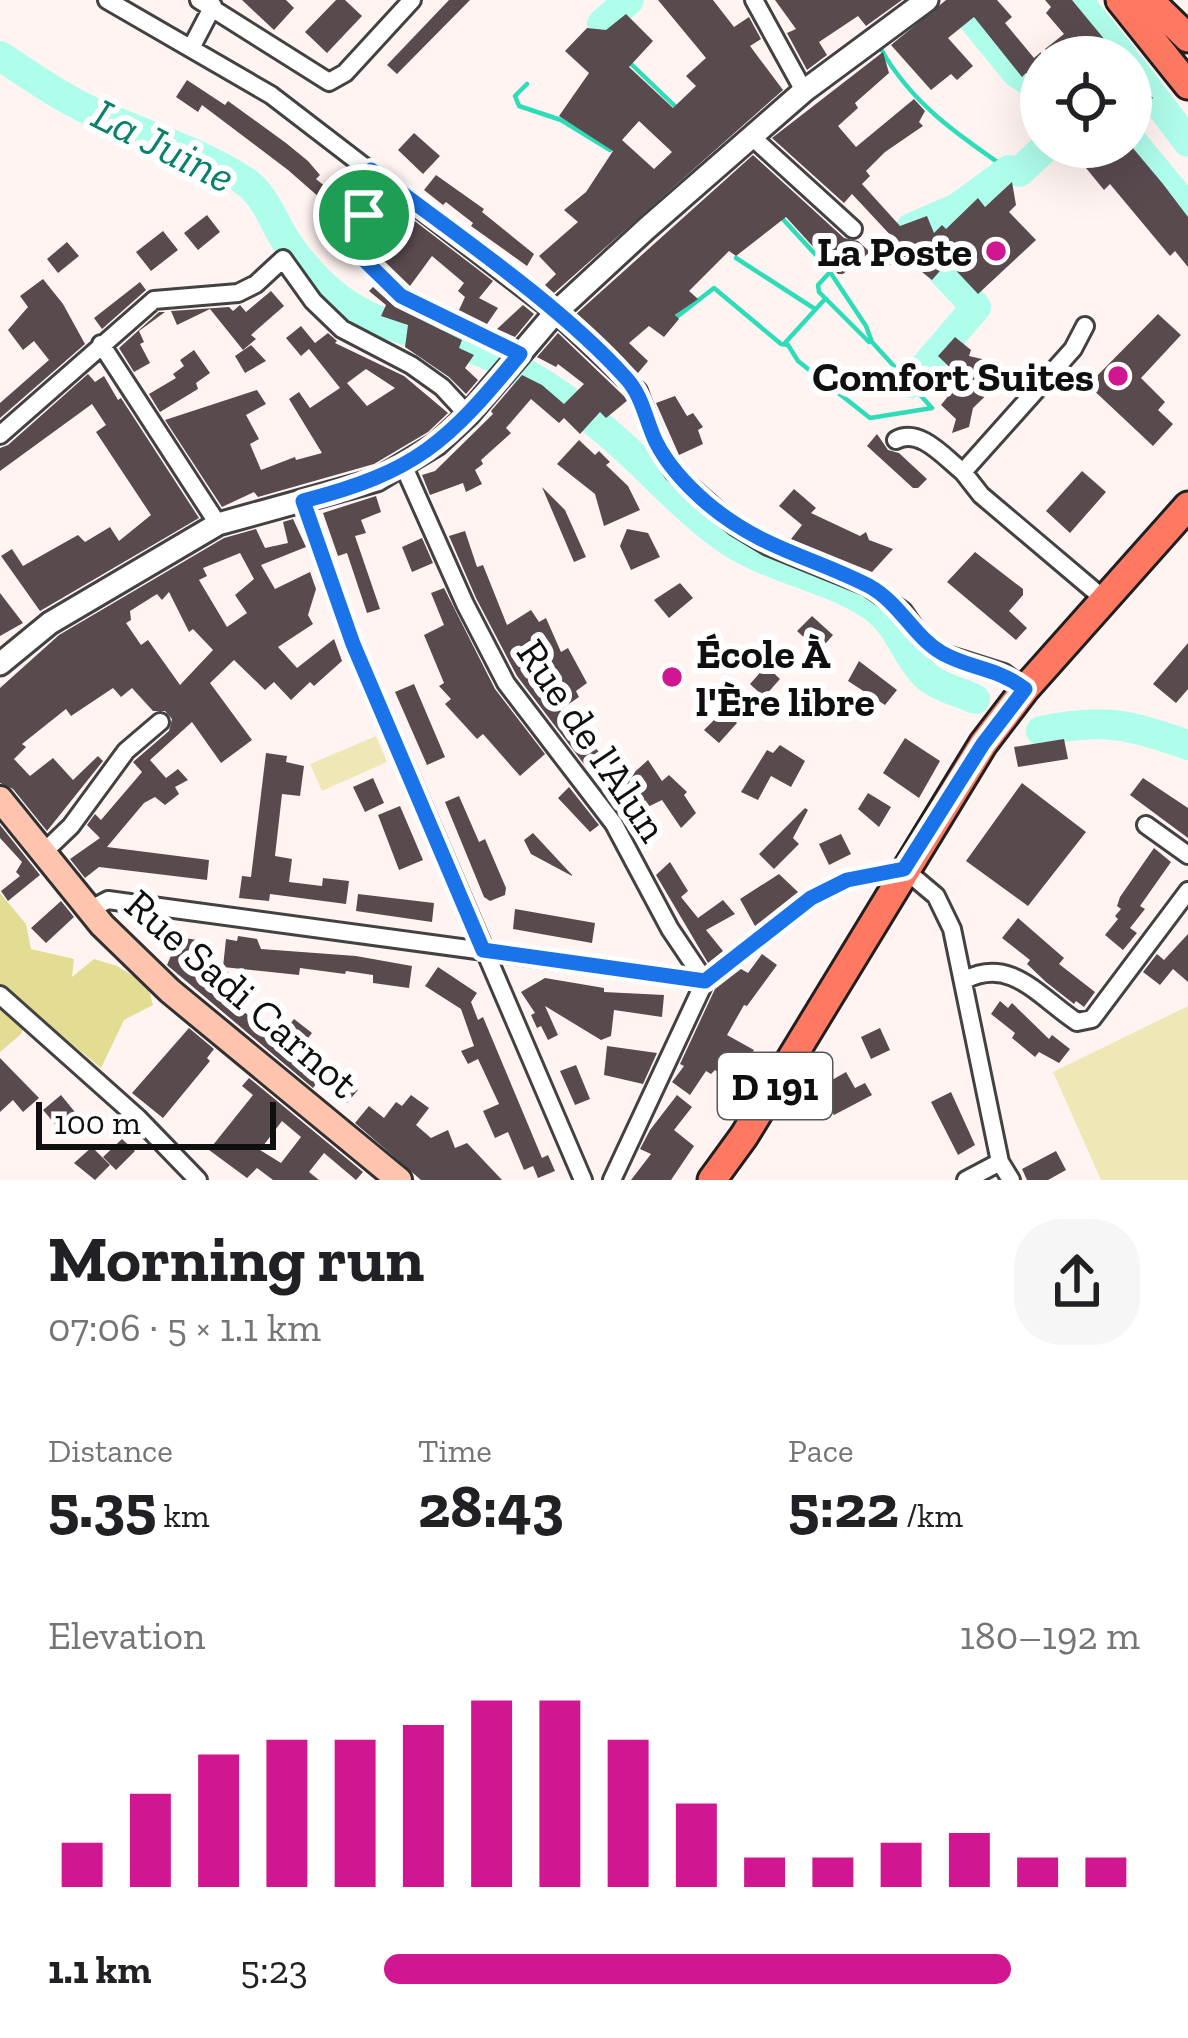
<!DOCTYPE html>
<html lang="en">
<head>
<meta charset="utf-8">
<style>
	:root { --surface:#fff; --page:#f6f6f6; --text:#202124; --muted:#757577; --accent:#d11691 }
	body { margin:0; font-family:"Zilla Slab",serif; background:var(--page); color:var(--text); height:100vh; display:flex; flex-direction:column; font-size:45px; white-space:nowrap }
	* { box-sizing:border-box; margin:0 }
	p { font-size:39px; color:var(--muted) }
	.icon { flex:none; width:66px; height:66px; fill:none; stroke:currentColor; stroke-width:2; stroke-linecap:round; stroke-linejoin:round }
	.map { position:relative; height:1180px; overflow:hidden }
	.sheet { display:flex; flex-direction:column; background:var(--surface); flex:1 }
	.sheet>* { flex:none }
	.buttons { position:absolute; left:1020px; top:36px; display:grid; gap:24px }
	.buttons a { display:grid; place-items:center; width:132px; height:132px; border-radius:50%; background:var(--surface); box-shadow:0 12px 48px #0002; font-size:60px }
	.scale { position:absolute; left:36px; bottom:30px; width:240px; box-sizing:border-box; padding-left:12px; border:6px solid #0f0f0f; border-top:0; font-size:33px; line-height:42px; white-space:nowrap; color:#0f0f0f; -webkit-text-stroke:9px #fff; paint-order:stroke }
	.pin { position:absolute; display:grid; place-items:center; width:102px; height:102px; color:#fff; margin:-51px; border:6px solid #fff; border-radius:50%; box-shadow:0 3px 12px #0007 }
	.round { display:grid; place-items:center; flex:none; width:126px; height:126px; border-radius:48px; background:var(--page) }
	.head { display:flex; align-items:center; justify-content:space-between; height:204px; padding:0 48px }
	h1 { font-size:66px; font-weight:700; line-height:90px }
	.metrics { display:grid; grid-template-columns:repeat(3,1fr); gap:18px; height:204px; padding:12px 48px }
	.metrics div { display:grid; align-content:center }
	.metrics b { font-size:60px; font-weight:700 }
	.metrics small { font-size:33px; font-weight:400 }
	.metrics p { font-size:33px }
	.chart { height:336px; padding:24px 48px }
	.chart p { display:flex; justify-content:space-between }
	.chart svg { width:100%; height:216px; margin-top:12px; stroke:var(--accent); stroke-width:6 }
	ul { padding:0 48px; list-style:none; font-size:39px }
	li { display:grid; grid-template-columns:192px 144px 1fr; align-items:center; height:90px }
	li i { height:30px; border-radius:15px; background:var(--accent) }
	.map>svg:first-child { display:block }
</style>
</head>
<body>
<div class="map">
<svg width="1188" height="1180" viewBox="0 0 1188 1180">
	<rect width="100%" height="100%" fill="#fff4f2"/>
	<!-- green -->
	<path fill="#efe8b6" d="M376,736L387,762L322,791L310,764Z
		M1188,1006V1180H1101L1053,1072Z"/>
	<!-- forest -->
	<path fill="#e2dd93" d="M0,893L26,924L31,949L74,959L72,977L94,959L117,966L148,985L153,1005L124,1020L101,1068L34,1013L20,1035L0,1052Z"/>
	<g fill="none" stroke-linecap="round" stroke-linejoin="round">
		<!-- stream -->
		<path stroke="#2eddb8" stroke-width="4.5" d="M881,49C911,103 958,135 1009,170
			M629,62L677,108
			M527,84L515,96L519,106L561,120L610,150
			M780,216L826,266L866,326L872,342L932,408
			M736,258L815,309
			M830,272L818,285L819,292L869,342
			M678,316L714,288L781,344L788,345L798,361L870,418L932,408
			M784,344L825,299"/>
		<!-- river -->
		<path stroke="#affdeb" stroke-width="30" d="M1077,0L1123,57
			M966,11L1017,73L1041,88
			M602,24L629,0
			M0,56C33,77 67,102 104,117C150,136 197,152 240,178C266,193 272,221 288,244C325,297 361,319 422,335
			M1131,67L1188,142
			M1131,140L1188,209
			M453,341C531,368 585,409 644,466C673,494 700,522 734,544C778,571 839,580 876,609C900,627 905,655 925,675C936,686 960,692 975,699
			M911,383L976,307L910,237L911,228L957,208L1009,170L1019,172L1046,147
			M1041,731C1105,718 1127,724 1188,745"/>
	</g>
	<!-- building -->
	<path fill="#594a4e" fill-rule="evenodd" d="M242,0H286L294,8L274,30Z
		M336,0H345L362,16L327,53L305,32Z
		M449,0H470L397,74L387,65Z
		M658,0H713L734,27L749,17L761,39L750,46L783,90L554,293L545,285L556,274L539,256L578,222L564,210L586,192L613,151L559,116L589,73L565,51L587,28L606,30L626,14L653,41L629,67L673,108L696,86L686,76L706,58ZM639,121L672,152L654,169L622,140Z
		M775,0H902L866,26L858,16L819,42L827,55L807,70L787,33L796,29Z
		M946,0H997L1012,17L1005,23L1034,58L1041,52V83L1026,73L1022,77L974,17L948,38L973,66L957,80L951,74L931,90L891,45Z
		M1045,0H1072L1119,57H1089L1075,40L1051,57L1045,49L1064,34L1046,13L1051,7Z
		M883,52L889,73L855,103L858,108L838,126L856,147L914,99L925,111L919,122L923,126L885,152L866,171L870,176L862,184L900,226L927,216L934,233L942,225L946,229L978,198L985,207L1012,182L1016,205L1009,212L1036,240L978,294L948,262L932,280L906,259L890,265L879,251L895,240L852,194L844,203L772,138Z
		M1131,71L1153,98L1131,115Z
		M187,80L225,105L228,101L286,143L308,161L320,175L316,179L344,202L328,216L315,205L320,198L288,170L202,105L198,112L176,97Z
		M414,133L440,156L423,174L398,150Z
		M1088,147H1132L1163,184L1188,217V267L1175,251L1170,256L1110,184L1104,190L1077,157Z
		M753,155L844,238L858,241L870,252L843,274H838L786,217L736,256L729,251L689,291L698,299L675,315L679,319L664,337L649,326L629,343L648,361L638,373L575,315Z
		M436,175L484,209L482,212L534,254L527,266L471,226L473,223L446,202L443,205L424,190Z
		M382,196L493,281L479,298L498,308L487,324L459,310L465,297L458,291L464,283L432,256L410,286L377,254L399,231L377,213L376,204Z
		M207,215L220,232L198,250L184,233Z
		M163,231L178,250L151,271L136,252Z
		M67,242L79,256L58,273L47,259Z
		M43,279L63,304L85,344L0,418V403L49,360L34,341L23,350L8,330L28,307L20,296Z
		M140,282L146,290L102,329L94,318Z
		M373,287L395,307L462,340L459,348L474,355L465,368L478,380L466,394L449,377L405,347L408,325L381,316L386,305L369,291Z
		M271,291L284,306L251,335L256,339L243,350L210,309L177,325L171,311L229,307L233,311L240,305L246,312Z
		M523,305L534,314L515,337L497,329Z
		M159,312H165L139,331L144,342L140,344L150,363L134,372L119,348Z
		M1158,314L1181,335L1141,378L1165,402L1158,410L1173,424L1153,446L1088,385Z
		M301,326L315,343L328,333L337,341L335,343L404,376L448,413L428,432L374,464L258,497L254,492L222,507L165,420L257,390L266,404L246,415L259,439L250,444L261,470L295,457L296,460L322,453L289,399L299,392L310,408L340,388L309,349L301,356L286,338ZM366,369L395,388L367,406L347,383Z
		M558,333L628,400L606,418L600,412L580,434L564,418L559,423L531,399L506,428L511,433L481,460L483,464L475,470L482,484L466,492L463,483L430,495L422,475L435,471L493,414L491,411L522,375L542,385L564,404L584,384L558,364L556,367L537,357Z
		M955,337L971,350L969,356L999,363L990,372L1000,382L973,408L969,427L952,433L956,419L941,405L962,379L938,356Z
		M251,345L266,361L245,373L235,356Z
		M194,350L210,373L196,383L198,389L160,412L149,394L176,378L173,374L184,366L180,360Z
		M88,374L95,382L104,376L118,400L121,398L199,518L40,611L1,556L12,549L23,566L78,535L85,542L110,527L119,541L151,515L96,432L106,425L92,404L0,471V448L8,445Z
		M675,396L687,416L693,413L703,427L698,430L703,444L679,455L656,403Z
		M877,434L888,450L899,453L927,479L918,488H913L867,446Z
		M579,440L595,455L599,451L610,462L606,465L628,486L640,510L604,526L595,494L557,464Z
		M1082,471L1106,492L1070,533L1046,511Z
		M542,487L565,510L586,557L574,562Z
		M794,489L816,508L811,513L860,536L866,532L869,540L893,549L872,572L791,539L802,525L779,506Z
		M376,496L381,512L361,520L366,533L355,536L380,609L367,613L347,553L338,556L323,513Z
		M293,519L306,547L261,565L275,589L310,572L316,589L308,615L313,624L278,647L297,668L334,639L342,661L314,686L310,682L291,700L274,682L265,690L234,660L210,683L252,740L221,763L192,722L150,760L166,778L178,769L188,780L175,787L179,794L165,805L155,797L144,803L107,847L209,860L207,880L99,867L85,878L70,859L100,838L87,825L95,814L101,820L142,772L133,762L169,731L172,719L165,711H153L132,688L121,697L113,688L71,716L66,709L22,744L26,747L14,759L30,776L53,758L73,780L98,756L103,761L47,831L13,789L0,783V688L59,635L224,538L256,529L265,548L288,543L283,522ZM240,553L254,579L235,595L247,613L227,627L199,580L207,576L203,568ZM169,592L189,632L193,629L213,650L180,685L148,640L141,645L126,623L131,620L130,611L157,594L162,600Z
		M627,529L648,533L660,557L631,570L620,546Z
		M465,531L477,567L483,565L507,625L531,610L539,622L546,618L561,652L568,648L587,683L576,691L579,697L560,710L582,739L586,736L602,756L587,768L517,676L476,598L449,536Z
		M422,538L433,563L412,572L402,547Z
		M975,552L1023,589V595L1009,611L1027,628L1016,640L947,582Z
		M680,583L693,598L669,618L654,600Z
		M444,588L495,689L545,754L520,776L483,734L477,739L445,704L451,699L439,686L444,683L424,635L444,625L431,593Z
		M0,593L23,623L0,636Z
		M812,616L833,635L819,651L797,631Z
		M1188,643V689L1176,703L1153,684Z
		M859,661L897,690L885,705L848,681Z
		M766,666L780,679L764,697L750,684Z
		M414,684L445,757L427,765L395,692Z
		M724,710L737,723L719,743L704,730Z
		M905,738L940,761L919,798L883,773Z
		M1064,739L1068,759L1018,767L1014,747Z
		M780,745L805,761L791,787L771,776L758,800L741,792L767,750L773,753Z
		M266,753L287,756L286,762L304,766L300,796L282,794L275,856L292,859L289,882L322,886L323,878L349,881L346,904L270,894L269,901L239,898L242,876L251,877Z
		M648,760L662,781L669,775L687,792L684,795L696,813L681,828L662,800L625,818L608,796Z
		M373,778L384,803L365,812L353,787Z
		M1143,778L1188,808V838L1130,795Z
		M1022,783L1086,832L1028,906L966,861Z
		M569,787L599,825L590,832L558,798Z
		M868,793L891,807L879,827L858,809Z
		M459,796L479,842L485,839L506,888L505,895L490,901L484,897L445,802Z
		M400,806L423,860L399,870L378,815Z
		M805,808L808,810L793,838L799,844L774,869L759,854Z
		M0,825L40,875L8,901L1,891L20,876L16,872L22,862L0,838Z
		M533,833L572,875V876L531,854L524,840Z
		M841,834L851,854L829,865L819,844Z
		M1154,848L1171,862L1140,906L1145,909L1130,928L1137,933L1123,950L1105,935L1118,919L1115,916L1121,909L1117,906L1120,897Z
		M670,862L688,891L681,897L698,918L723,900L735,914L706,930L723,951L708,963L656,875Z
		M779,874L798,892L755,926L740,899Z
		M358,894L434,903L432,922L356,911Z
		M61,901L74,917L46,943L31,928Z
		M515,909L595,923L592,943L513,929Z
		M1018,918L1064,958L1059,964L1095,992L1084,1007L1076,1001L1074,1004L1046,982L1027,964L1030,960L1002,938Z
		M1188,934V982L1173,969L1160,985L1143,972L1157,954L1164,960Z
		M238,936L257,939L261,949L356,956L412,966L409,988L373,983V975L346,971L345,974L300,968L299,975L223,967L226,939L237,941Z
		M179,937L197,940L193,957L260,986L243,1011L278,1039L294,1019L312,1033L296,1053L318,1071L324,1063L358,1090L347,1103L319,1080L313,1088L167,965Z
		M762,954L777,965L747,1006L744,1005L727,1035L754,1050L733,1083L715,1070L711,1074L706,1071L690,1095L672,1082L684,1066L680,1064L715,989L741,969L748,973Z
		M438,967L477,993L471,1002L478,1020L483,1017L542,1158L548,1155L555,1171L538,1178L533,1166L524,1170L508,1132L495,1138L483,1111L499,1104L478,1059L468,1064L461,1051L474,1046L461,1009L425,986Z
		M545,978L604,988V992L664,995L662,1017L614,1010L611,1036L601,1040L545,1006L558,1035L548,1040L541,1026L537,1028L531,1015L535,1013L521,992Z
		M1000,1001L1008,1008L1012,1003L1049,1039L1052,1035L1070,1049L1059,1063L1039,1052L1035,1057L1012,1038L1015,1033L991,1014Z
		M189,1028L214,1049L207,1058L210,1061L163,1118L132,1093Z
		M880,1028L890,1050L871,1059L861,1037Z
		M607,1046L657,1053L643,1084L604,1075Z
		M0,1058L39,1098L23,1112L13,1100L0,1112Z
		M576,1065L590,1099L575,1105L560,1071Z
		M846,1072L855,1088L865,1083L872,1095L834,1115L823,1096L825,1084Z
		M249,1078L363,1172L356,1180L324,1153L309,1172L319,1180H273L257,1168L247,1178L209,1150L253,1095L242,1086ZM282,1121L301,1137L281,1163L260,1150Z
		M951,1092L975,1145L958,1155L931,1102Z
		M61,1095L79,1117L61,1131L43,1110Z
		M411,1095L429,1108L416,1125L431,1138L448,1130L455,1148L467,1143L502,1180H421L355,1123L369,1106L384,1118L396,1102L402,1106Z
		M677,1095L692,1107L674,1130L694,1146L671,1180H631L651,1154L640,1149L650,1130Z
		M122,1139L135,1151L116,1170L103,1157Z
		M92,1147L110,1165L95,1180L74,1163Z
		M1056,1151L1066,1170L1048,1180H1027L1022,1169Z"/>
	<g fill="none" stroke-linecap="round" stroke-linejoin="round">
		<defs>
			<path id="minor" d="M107,0L271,95L555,313L638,391L656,442L674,472L735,526L768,546L867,586L903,611L921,637L944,654L1004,673L1025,689
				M199,0L329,82L345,73L412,0
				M754,0L804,91
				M191,48L213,6
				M752,137L853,229
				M371,170L363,190L364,215L345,241L401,296L520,354
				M1085,326L1073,349L963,472L981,495L1104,599
				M101,344L218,524
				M0,435L154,300L238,293L256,284L283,259L313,301L342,329L411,365L442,387L468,415
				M896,440C920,427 945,458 963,472
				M404,467L465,604L506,683L614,824L670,929L705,981
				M303,501L353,643L583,1180
				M1146,825L1188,855
				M46,850L71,826L126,751L160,722
				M89,910L108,900L705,981
				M965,980C1011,956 1039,997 1077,1022L1092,1019L1188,891
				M0,995L138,1118L198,1180
				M612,1180L705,981L811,898L847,880L904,869L936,896L952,929L1000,1162L1011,1180
				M966,1180L1000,1162"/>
			<path id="tertiary" d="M0,664L50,623L218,524L377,480L437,444L468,415L555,313L646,229L804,91L927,0"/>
			<path id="secondary" d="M0,799L102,925L170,991L399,1180"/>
			<path id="primary" d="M1120,0L1188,85
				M1149,0L1188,38
				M712,1180L744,1136L983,744L1025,689L1188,506"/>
		</defs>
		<!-- minor casing -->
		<use href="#minor" stroke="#424242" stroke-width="22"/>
		<!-- tertiary casing -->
		<use href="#tertiary" stroke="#424242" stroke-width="27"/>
		<!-- secondary casing -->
		<use href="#secondary" stroke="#313131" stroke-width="30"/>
		<!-- primary casing -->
		<use href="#primary" stroke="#202020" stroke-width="33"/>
		<!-- minor -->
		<use href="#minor" stroke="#fff" stroke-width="16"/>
		<!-- tertiary -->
		<use href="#tertiary" stroke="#fff" stroke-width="21"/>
		<!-- secondary -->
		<use href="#secondary" stroke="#ffc4ad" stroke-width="24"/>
		<!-- primary -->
		<use href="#primary" stroke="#ff7962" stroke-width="27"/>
	</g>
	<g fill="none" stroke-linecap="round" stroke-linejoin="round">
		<defs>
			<path id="route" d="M371,170C452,232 557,302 625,377C643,396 645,419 656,442C668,466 687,486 708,504C762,549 810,556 869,586C900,603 913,636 942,653C970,669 996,667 1025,689L983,744L904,869L847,880L811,898L705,981L483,950L353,644L303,501C416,472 447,443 520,354L401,296L345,241L364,215L363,190Z"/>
		</defs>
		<!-- route casing -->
		<use href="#route" stroke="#fff" stroke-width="24"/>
		<!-- route -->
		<use href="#route" stroke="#1a73e8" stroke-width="15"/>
	</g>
	<!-- markers -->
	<g fill="#d11691" stroke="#fff" stroke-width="4.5">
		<circle cx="996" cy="251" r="12"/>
		<circle cx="1118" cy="376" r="12"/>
		<circle cx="672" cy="677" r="12"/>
	</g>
	<g text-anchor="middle" stroke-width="12" stroke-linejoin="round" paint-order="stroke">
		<!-- shield labels -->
		<rect fill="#fff" stroke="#575757" stroke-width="3" x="718" y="1053" width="114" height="66" rx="9"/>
		<g font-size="39" font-weight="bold" fill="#0f0f0f">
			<text x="775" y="1100">D 191</text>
		</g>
		<!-- poi labels -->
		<g font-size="42" font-weight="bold" fill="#0f0f0f" stroke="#fff" text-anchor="end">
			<text x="972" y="266">La Poste</text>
			<text x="1094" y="391">Comfort Suites</text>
			<text x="696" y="668" text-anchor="start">École À<tspan x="696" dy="48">l'Ère libre</tspan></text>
		</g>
		<!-- street labels -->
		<g font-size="42" fill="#0f0f0f" stroke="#fff">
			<text transform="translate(593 740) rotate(56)" y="15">Rue de l'Alun</text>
			<text transform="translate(242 993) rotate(41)" y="15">Rue Sadi Carnot</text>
		</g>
		<!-- water labels -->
		<g font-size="45" font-style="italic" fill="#0b816d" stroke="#fff">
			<text transform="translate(164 145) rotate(27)" y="16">La Juine</text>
		</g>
	</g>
</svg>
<div class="buttons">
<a><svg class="icon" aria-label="locate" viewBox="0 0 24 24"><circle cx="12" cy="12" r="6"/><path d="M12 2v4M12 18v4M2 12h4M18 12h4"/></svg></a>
</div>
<div class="scale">100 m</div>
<div class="pin" style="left:364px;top:215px;background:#1e9e55"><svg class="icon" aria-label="arrive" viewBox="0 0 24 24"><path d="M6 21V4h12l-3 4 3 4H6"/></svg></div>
</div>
<section class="sheet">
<div class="head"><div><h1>Morning run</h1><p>07:06 · 5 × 1.1 km</p></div><a class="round"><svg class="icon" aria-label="share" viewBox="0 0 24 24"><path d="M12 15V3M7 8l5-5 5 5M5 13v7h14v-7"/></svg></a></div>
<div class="metrics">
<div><p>Distance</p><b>5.35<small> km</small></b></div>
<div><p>Time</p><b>28:43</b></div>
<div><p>Pace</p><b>5:22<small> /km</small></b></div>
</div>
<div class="chart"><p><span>Elevation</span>180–192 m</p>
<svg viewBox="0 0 160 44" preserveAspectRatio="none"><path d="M5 44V35M15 44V25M25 44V17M35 44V14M45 44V14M55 44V11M65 44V6M75 44V6M85 44V14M95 44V27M105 44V38M115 44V38M125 44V35M135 44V33M145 44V38M155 44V38"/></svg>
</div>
<ul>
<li><b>1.1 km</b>5:23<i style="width:83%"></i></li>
</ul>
</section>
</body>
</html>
